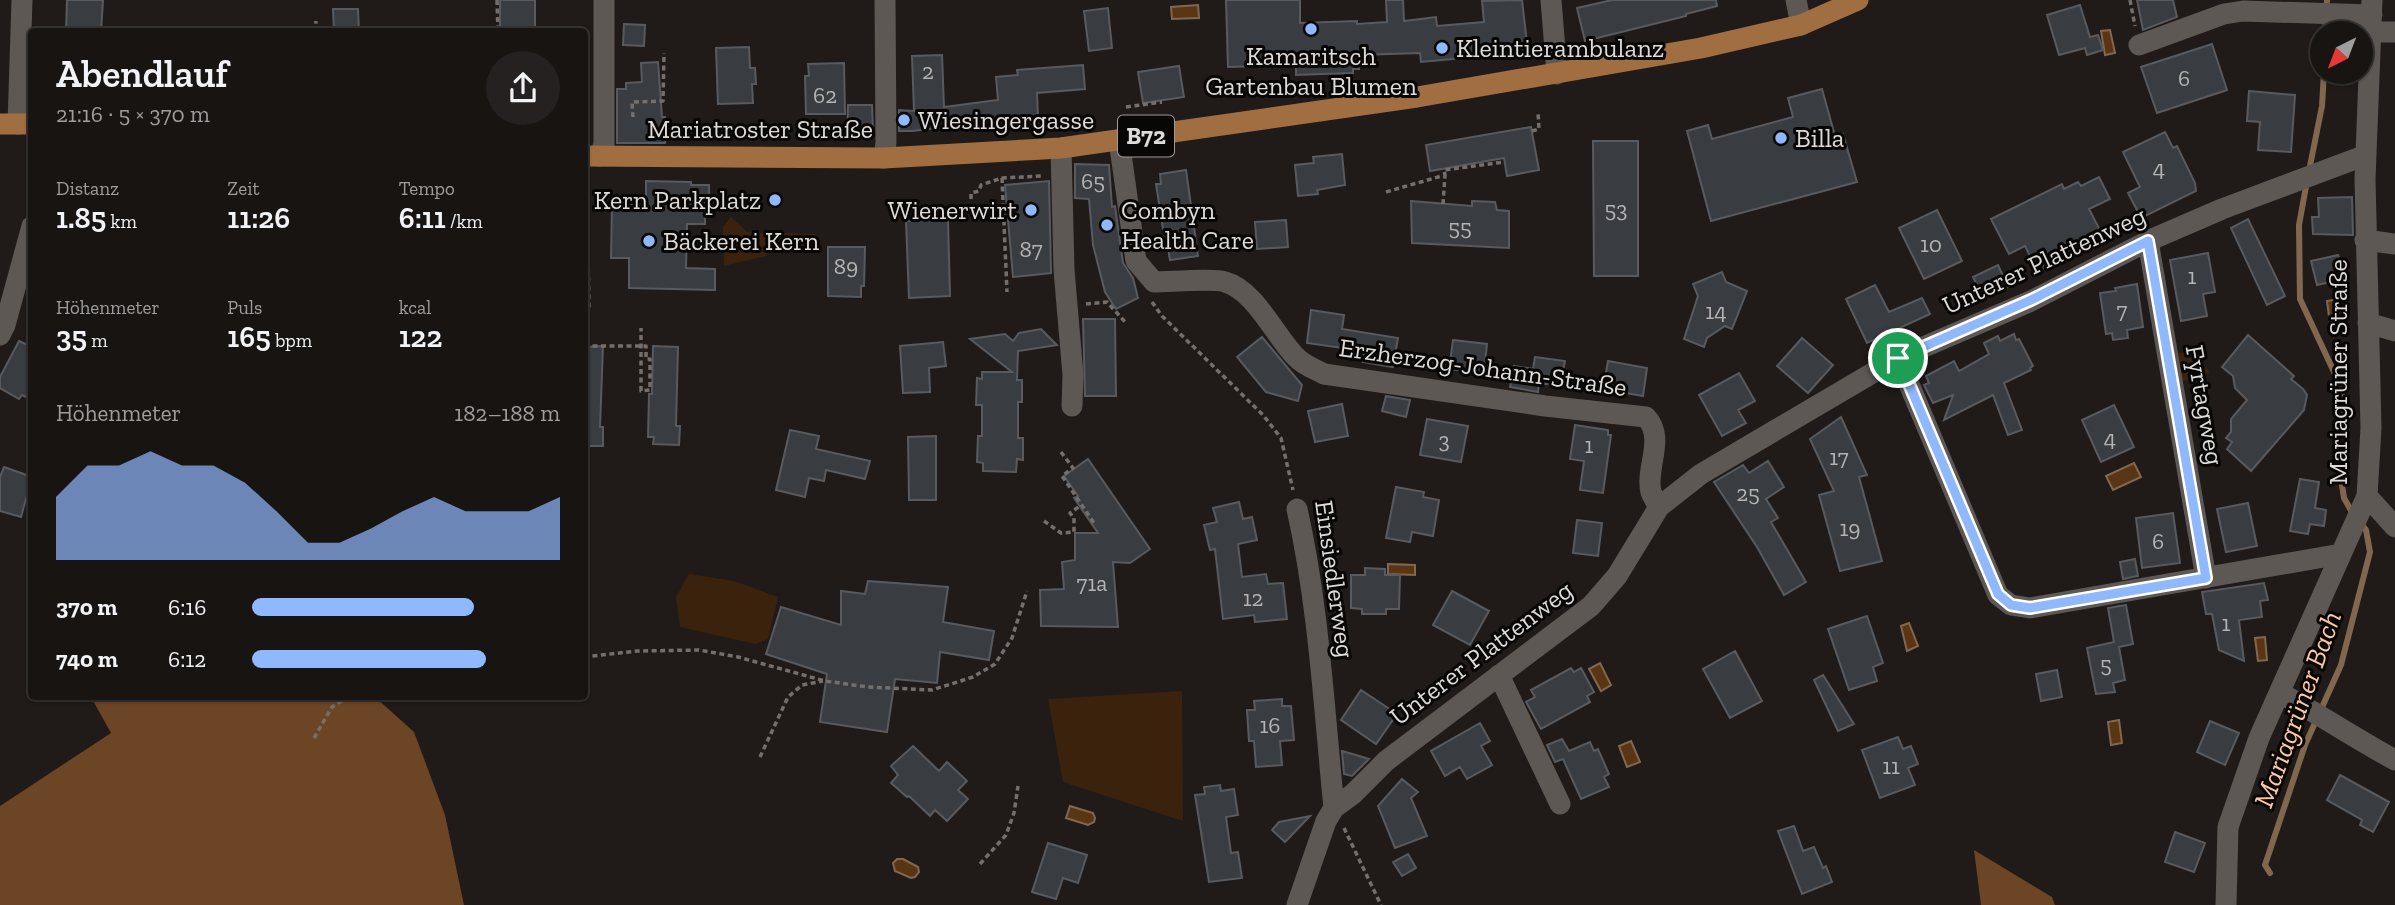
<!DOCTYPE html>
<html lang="de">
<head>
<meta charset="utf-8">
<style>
	:root { --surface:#181412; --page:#252120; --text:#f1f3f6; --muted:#9f9e9f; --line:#363332; --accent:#90b8fd }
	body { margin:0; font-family:"Zilla Slab",serif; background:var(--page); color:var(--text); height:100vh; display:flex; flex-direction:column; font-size:26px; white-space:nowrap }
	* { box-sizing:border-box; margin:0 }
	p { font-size:23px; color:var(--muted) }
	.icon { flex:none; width:38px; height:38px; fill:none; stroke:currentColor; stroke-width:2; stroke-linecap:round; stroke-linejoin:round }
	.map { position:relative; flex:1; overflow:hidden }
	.drawer { position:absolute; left:28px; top:28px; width:560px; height:672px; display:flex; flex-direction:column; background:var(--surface); border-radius:7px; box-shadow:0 2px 5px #0004,0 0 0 2px var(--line) }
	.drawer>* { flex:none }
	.needle { width:46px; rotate:222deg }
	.buttons { position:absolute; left:2310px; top:21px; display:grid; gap:14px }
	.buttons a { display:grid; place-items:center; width:63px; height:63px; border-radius:50%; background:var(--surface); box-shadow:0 2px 5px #0004,0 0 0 2px var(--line); font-size:35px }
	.pin { position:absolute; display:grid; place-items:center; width:60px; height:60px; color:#fff; margin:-30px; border:4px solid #fff; border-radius:50%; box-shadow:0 2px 7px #0007 }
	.round { display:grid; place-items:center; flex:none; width:74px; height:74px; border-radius:37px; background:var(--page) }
	.overview { display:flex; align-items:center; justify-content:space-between; height:119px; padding:0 28px }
	h1 { font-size:38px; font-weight:600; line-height:52px }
	.metrics { display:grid; grid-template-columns:repeat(3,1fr); gap:10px; height:119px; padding:7px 28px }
	.metrics div { display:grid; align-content:center }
	.metrics b { font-size:30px; font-weight:600 }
	.metrics small { font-size:19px; font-weight:400 }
	.metrics p { font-size:19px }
	.chart { height:196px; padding:14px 28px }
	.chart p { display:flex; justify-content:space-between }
	.chart svg { width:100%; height:126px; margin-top:7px; fill:var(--accent); opacity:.7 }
	ul { padding:0 28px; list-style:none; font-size:23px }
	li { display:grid; grid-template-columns:112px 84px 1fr; align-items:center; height:52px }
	li i { height:18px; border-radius:9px; background:var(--accent) }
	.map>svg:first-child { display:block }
</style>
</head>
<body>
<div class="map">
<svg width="2395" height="905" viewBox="0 0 2395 905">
	<rect width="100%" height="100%" fill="#201b18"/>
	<!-- green -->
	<path fill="#3b220d" d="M731,217L747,232L816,234V247H767L766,256L724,266L723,227Z
		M2177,353H2184L2192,359L2195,370L2208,369L2209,373L2198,374V379L2181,381Z
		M689,574L734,581L778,597L768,639L756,644L680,627L676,597Z
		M1182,691L1183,821L1063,782L1048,699Z"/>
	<!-- forest -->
	<path fill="#6c4525" d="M91,697H375L414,732L445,815L464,905H0V806L111,733Z
		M1974,850L2052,897L2055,905H1981Z"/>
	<!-- water -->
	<path fill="#5a3514" stroke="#82674f" stroke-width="2" d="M1198,5L1199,18L1172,19L1171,7Z
		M2110,30L2115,53L2105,55L2101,31Z
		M2339,299L2343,322L2330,324L2327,301Z
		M2134,463L2141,477L2113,490L2106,476Z
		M1388,564L1415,565V575L1388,574Z
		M1909,623L1918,646L1907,651L1901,626Z
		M2265,637L2267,660L2258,661L2255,638Z
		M1600,663L1611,685L1601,691L1589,669Z
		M2119,720L2122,743L2111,745L2108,722Z
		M1631,741L1640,762L1627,767L1619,746Z
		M1070,806L1093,813L1095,818L1094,822L1088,825L1066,818Z
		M903,859L918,867L919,872L915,877L911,878L895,871L893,863L897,859Z"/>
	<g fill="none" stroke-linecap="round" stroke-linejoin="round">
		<!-- stream -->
		<path stroke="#82674f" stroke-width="6" d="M2325,33L2327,0
			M2309,171L2322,106L2324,72
			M2307,181L2299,225L2300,299L2341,387L2347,430L2342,485L2344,498L2353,514
			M2270,873L2265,865L2305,745L2341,665L2370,552L2366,530L2360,523"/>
	</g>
	<!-- building -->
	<path fill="#393c41" stroke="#575a5f" stroke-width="2" d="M67,0H103L101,32H66Z
		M500,0H535V32H500Z
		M1226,0H1300V23L1357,21V24L1387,22L1386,0H1403L1404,21L1436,17L1437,26L1484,22L1482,1L1522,0L1528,52L1421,62L1420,53L1358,55L1359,69H1353V73L1322,74L1296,75V65L1228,67Z
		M1612,0H1716L1717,6L1686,14V16L1585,41L1577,8Z
		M2137,0H2173L2177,17L2143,30Z
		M2080,5L2090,37L2098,35L2103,50L2087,55L2085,48L2059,55L2047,15Z
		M1108,8L1112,48L1089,51L1084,11Z
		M333,9H358L359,32H334Z
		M624,24L645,25L644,46L623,45Z
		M2212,44L2227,90L2157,113L2141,67Z
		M749,47L750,68H755L756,84H752L753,103L718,104L716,48Z
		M942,55L944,107L998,100L996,77L1018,75L1017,70L1083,65L1085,89L1037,93L1038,117L912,131H899V110L914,111L912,56Z
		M658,62L662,117H665V143H617V89H626V83L642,82L641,63Z
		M844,63L845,114H806L805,76H809L808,64Z
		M1179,66L1184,97L1143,103L1138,72Z
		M1822,89L1835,136L1843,134L1857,182L1711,221L1687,131L1708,125L1712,139L1793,117L1788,98Z
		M2249,91L2295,95L2291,152L2258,150L2260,122L2247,121Z
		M848,105H872L873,132L863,138H847Z
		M1531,127L1539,170L1507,176L1504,158L1430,171L1426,145Z
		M2165,132L2173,148L2177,146L2195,183L2196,191L2141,218L2128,193L2140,187L2123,152Z
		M1593,141H1638V276H1594Z
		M1342,154L1345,185L1317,190L1318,194L1298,196L1295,165L1314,163L1313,157Z
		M1075,164L1109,165L1112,207L1115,206L1123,263L1133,278L1138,298L1116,309L1105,292L1093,245L1089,199L1075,198Z
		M1186,170L1198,256L1170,260L1167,242H1165L1156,184H1161L1160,174Z
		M2099,177L2110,199L2089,209L2104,238L2044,268L2039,257L2032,260L2025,246L2009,254L1991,219L2062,184L2064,189L2078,182L2081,186Z
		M646,181L691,182V185H709V211H705V224H687L686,268L715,269V290L629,288V258H611L612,205H646Z
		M1049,181L1051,273L1013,277L1005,185Z
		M2352,197L2353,235L2313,234L2312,217H2319L2318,198Z
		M1411,201L1472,206V201L1495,202L1497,210L1509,211V248L1412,243Z
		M1937,210L1962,261L1924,279L1899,228Z
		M2248,219L2285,296L2267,305L2231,228Z
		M948,220L950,296L909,298L906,221Z
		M1286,220L1288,247L1257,249L1255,222Z
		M828,247H865L864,286H861V297L828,296Z
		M2208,253L2215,292L2203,294L2207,316L2181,321L2170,260Z
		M2338,255L2344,279L2317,285L2311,261Z
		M1998,265L2008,287L1984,299L1973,277Z
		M1722,272L1726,282L1747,291L1732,329L1725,326L1707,338L1704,347L1684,339L1698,296L1693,284Z
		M2137,284L2143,327L2127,330L2128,338L2113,340L2112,333L2106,334L2100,293L2116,291L2115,288Z
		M1875,285L1889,312L1922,298L1930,314L1867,343L1846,299Z
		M1311,310L1344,315L1342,329L1398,338L1393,367L1363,362L1364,351L1307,343Z
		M1083,319H1115L1116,396H1085Z
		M1041,329L1057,345L1018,351L1017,380H1022V402H1018V438H1023V460L1017,459L1016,472L983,471V463L977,462L978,436H982V405H976L977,378L982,379V372H1012L970,339L1005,334L1013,341L1019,333Z
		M2014,334L2016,340L2019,339L2033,366L2030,368L2031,370L2004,383L2022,430L2008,435L1993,395L1944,420L1953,395L1933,403L1924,385L1929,383L1926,376L1954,361L1959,371L1989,354L1984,343L1998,336L2000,341Z
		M2248,335L2294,376L2291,379L2303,389L2307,395L2304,410L2251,471L2227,449L2232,442L2226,438L2231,432V419L2247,400L2235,388L2233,376L2222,367Z
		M1262,337L1302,385L1298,401L1266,392L1237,357Z
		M1802,338L1833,365L1808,393L1777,366Z
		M1453,340L1487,344L1484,373L1449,369Z
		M19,341L32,347V400L22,395L19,399L0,388V377Z
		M943,342L946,366L929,368L930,392L903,393L900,346Z
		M603,346L600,427H603V446H584V347Z
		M653,346L678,347L676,426H680L679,445L653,444L654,437H648L649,394H652Z
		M1535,357L1565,361L1563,371L1569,372L1567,387L1539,383L1538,392L1510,387L1514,366L1533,369Z
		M1608,361L1647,368L1643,396L1603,389Z
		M1739,373L1755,401L1738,410L1746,423L1722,436L1699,395Z
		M1386,396L1410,400L1406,417L1382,411Z
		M1342,404L1348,436L1315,442L1308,411Z
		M2114,405L2134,447L2101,462L2082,420Z
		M1841,417L1867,475L1859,477L1882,561L1840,571L1819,495L1834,491L1810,439Z
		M1427,419L1468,426L1461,462L1420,455Z
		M1575,425L1608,430V435H1611L1603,493L1580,490L1584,461L1570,459Z
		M790,430L819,436L816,449L870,461L865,479L826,470L824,481L809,478L805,497L776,490Z
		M936,436V500H909L908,437Z
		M1088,459L1150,549L1130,563L1113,562L1118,627L1041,626L1040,590L1064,589L1062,562L1075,560V533H1098L1074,498L1078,496L1064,476Z
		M1768,461L1784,487L1766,499L1778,518L1771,522L1806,582L1784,595L1757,547L1714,482L1743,465L1749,473Z
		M4,467L32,477L21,517L0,511V477Z
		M2300,479L2319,482L2315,508L2326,510L2324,526L2310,524L2308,534L2290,531Z
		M1396,487L1424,492L1423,497L1439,500L1433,536L1412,532L1410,542L1386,538Z
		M1239,502L1243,519L1252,517L1257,540L1238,544L1242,577L1266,574L1268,584L1283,583L1287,619L1255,622L1254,615L1223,619L1215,549L1210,550L1204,525L1217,522L1213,508Z
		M2248,503L2257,546L2226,552L2217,509Z
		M2173,513L2180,563L2142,568L2136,518Z
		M1577,520L1602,523L1598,556L1573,553Z
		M2135,559L2138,576L2123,579L2120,562Z
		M1365,568L1385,569V575H1400L1399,609H1386V614H1362V609L1351,608V575H1365Z
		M868,581L948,587L943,622L994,631L989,660L940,652L937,683L895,679L887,732L820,722L827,674L766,654L781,607L841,625V591L865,594Z
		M2264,583L2268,600L2260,601L2262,617L2239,620L2244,661L2219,650L2212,614H2206L2202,592Z
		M1452,591L1489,611L1470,645L1433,625Z
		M2126,605L2133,644L2119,647L2125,680L2113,683L2115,692L2096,694L2087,648L2114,642L2108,608Z
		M1867,616L1883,663L1873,667L1877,681L1849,690L1828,629Z
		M1735,651L1762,701L1730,718L1703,669Z
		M1571,668L1574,672L1581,668L1594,692L1587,696L1590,702L1541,729L1526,702L1535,697L1531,690Z
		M2057,670L2062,697L2041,701L2036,674Z
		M1823,675L1854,724L1838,731L1814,680Z
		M1361,690L1397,714L1376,744L1341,720Z
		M1282,699V706H1291L1294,740L1280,741L1282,765L1256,767L1254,741H1249L1247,710H1255L1254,701Z
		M2210,721L2239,733L2225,765L2197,752Z
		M1480,723L1490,741L1481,746L1492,765L1467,779L1460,767L1445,776L1431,751Z
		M1898,737L1903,749L1911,746L1918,764L1908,768L1915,785L1880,798L1862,750Z
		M1562,739L1569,751L1590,742L1594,751L1598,749L1609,774L1604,777L1609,787L1581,799L1563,759L1555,762L1547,745Z
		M913,746L939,771L947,762L967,781L958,790L968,799L947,821L935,810L930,816L909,796L907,797L891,783L898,775L891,766Z
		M1342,751L1356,755L1369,759L1352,776L1344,774Z
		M2340,775L2389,802L2373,832L2360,825L2362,820L2327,800Z
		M1402,779L1418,792L1411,798L1427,836L1395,848L1378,806Z
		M1220,785L1221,791L1234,789L1238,815L1226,817L1231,853L1238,852L1242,878L1209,882L1195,795L1205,794L1204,787Z
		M1310,816L1285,842L1272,830L1279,822Z
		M1794,826L1803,851L1814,847L1823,868L1826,866L1832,882L1802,894L1778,831Z
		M2175,832L2205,843L2194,872L2165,862Z
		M1048,843L1087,855L1078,883L1063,878L1056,899L1032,892Z
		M1408,854L1416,868L1402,876L1393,862Z"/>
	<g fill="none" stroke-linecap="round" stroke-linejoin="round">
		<!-- path -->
		<path stroke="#746f6d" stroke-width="3.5" stroke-dasharray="5 3.5" stroke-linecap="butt" d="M497,0L498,32
			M2130,0L2135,26
			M315,32L316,21
			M1126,107L1162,102
			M633,117L632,102L663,101L664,53
			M1532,131L1539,129L1538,112
			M1002,178L1007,292
			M587,192L589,309
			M1386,192L1445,175L1444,170L1504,162
			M971,199V193L979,191L981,185L1002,178L1043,176
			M1443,204L1445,175
			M1152,302L1162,316L1263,415L1281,438L1293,490
			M1086,304L1107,302L1127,324
			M584,346H646V359H650V390L641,391V328
			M1061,452L1073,468L1062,476L1094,523
			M1044,521L1061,533L1074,532V518L1070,513L1080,506
			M584,657L637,651L699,650L738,657L825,681L868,687L932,690L973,677L995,664L1012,638L1027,591
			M314,738L332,707L349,696
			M760,757L788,697L802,685L823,681
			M1344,828L1381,905
			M980,864L1006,835L1014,813L1018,786"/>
		<!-- minor -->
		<path stroke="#5d5854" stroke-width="21" d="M1551,0L1557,74
			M1796,0L1801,25
			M2371,32H2395
			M2139,45L2224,14L2243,11L2372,15
			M18,124L22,0
			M1119,140L1136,261L1154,282C1169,282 1214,278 1225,282C1255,290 1275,336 1296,357C1303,365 1315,369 1324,374L1545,406L1646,417C1666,438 1645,468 1651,492C1653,497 1656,502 1659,507
			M1061,148L1064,270L1073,375L1072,406
			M600,156L604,144V0
			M884,158L886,142L885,0
			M2365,240L2395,244
			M2148,241L2206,578
			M2368,323L2395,331
			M0,335L5,325L32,226
			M1898,358L1998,595L2011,605L2030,608L2341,554
			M2367,496L2395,527
			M1297,509C1319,607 1324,709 1334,808
			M1499,675L1560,804
			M2280,693C2319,714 2356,739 2395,760
			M1297,905L1326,821L1334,808L1353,794L1386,761L1591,606L1617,576L1659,507L1701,474L1898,358L2031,301L2148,241L2222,209L2366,155
			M2226,905L2228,827L2259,738L2367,496L2371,428L2365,179L2372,0"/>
		<!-- major -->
		<path stroke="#a06e41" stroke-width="21" d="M0,124H32
			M584,156L884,158L1061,148L1417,97L1701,48L1801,25L1858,0"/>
	</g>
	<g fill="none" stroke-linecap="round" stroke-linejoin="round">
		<defs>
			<path id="route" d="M2148,241L2206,578L2030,608L2011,605L1998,594L1898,358L2031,300Z"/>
		</defs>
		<!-- route casing -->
		<use href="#route" stroke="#fff" stroke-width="14"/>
		<!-- route -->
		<use href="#route" stroke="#90b8fd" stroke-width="9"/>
	</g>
	<!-- markers -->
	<g fill="#90b8fd" stroke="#080706" stroke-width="2.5">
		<circle cx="1311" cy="29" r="7"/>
		<circle cx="1442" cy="48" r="7"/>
		<circle cx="904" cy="120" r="7"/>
		<circle cx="1781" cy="138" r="7"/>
		<circle cx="775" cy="200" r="7"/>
		<circle cx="1031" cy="210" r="7"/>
		<circle cx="1107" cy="225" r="7"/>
		<circle cx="649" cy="241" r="7"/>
	</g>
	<g text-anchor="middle" stroke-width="6" stroke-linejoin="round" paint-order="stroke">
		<!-- number labels -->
		<g font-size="23" fill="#b6b3b3">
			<text x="928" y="79">2</text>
			<text x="2184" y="86">6</text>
			<text x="825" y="103">62</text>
			<text x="2159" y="176">4</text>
			<text x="1093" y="189">65</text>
			<text x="1616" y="217">53</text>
			<text x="1460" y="235">55</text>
			<text x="1931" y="252">10</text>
			<text x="1031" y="257">87</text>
			<text x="846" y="274">89</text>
			<text x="2192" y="284">1</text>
			<text x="2122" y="318">7</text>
			<text x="1716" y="319">14</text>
			<text x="2110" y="446">4</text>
			<text x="1444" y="448">3</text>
			<text x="1589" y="453">1</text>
			<text x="1839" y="465">17</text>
			<text x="1748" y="501">25</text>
			<text x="1850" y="536">19</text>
			<text x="2158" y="549">6</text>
			<text x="1092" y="591">71a</text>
			<text x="1253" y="606">12</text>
			<text x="2226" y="631">1</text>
			<text x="2106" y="672">5</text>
			<text x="1270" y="733">16</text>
			<text x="1891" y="774">11</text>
		</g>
		<!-- shield labels -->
		<rect fill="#080706" stroke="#9e9b9a" stroke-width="2" x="1118" y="115.5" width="56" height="41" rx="5"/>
		<g font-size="24" font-weight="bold" fill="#dfdbd9">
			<text x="1146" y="144">B72</text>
		</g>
		<!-- poi labels -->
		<g font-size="26" fill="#dfdbd9" stroke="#080706" text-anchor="start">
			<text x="1456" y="57">Kleintierambulanz</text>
			<text x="1311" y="65" text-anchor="middle">Kamaritsch<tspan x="1311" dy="30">Gartenbau Blumen</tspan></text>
			<text x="918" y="129">Wiesingergasse</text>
			<text x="1795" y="147">Billa</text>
			<text x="761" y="209" text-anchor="end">Kern Parkplatz</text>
			<text x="1017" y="219" text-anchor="end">Wienerwirt</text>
			<text x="1121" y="219">Combyn<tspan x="1121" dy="30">Health Care</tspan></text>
			<text x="663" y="250">Bäckerei Kern</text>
		</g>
		<!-- street labels -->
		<g font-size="26" fill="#dfdbd9" stroke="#080706">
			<text x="760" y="138">Mariatroster Straße</text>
			<text transform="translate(2044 260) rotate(-25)" y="9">Unterer Plattenweg</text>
			<text transform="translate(1483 367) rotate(8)" y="9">Erzherzog-Johann-Straße</text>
			<text transform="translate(2338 372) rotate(-90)" y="9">Mariagrüner Straße</text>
			<text transform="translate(2205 405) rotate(80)" y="9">Fyrtagweg</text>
			<text transform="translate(1335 579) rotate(82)" y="9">Einsiedlerweg</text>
			<text transform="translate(1481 653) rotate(-37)" y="9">Unterer Plattenweg</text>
		</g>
		<!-- water labels -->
		<g font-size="28" font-style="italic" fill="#fdc9a0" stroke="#080706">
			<text transform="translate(2297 709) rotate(-70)" y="10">Mariagrüner Bach</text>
		</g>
	</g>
</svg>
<div class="buttons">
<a><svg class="needle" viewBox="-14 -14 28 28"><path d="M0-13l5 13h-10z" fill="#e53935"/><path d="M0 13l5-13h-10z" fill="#9f9e9f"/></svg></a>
</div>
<div class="pin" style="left:1898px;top:358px;background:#1e9e55"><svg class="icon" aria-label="arrive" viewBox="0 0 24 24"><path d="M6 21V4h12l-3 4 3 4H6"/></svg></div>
<section class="drawer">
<div class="overview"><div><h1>Abendlauf</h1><p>21:16 · 5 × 370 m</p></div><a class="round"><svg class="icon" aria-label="share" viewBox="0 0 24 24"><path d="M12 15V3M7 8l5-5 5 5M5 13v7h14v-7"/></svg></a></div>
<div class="metrics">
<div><p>Distanz</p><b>1.85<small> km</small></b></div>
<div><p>Zeit</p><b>11:26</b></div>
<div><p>Tempo</p><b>6:11<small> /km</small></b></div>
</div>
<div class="metrics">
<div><p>Höhenmeter</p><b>35<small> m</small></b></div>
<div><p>Puls</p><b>165<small> bpm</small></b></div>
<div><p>kcal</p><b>122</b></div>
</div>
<div class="chart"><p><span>Höhenmeter</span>182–188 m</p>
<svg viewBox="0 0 160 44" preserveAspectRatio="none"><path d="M0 44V22L10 11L20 11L30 6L40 11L50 11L60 17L70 27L80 38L90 38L100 33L110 27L120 22L130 27L140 27L150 27L160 22V44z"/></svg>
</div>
<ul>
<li><b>370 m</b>6:16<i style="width:72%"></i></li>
<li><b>740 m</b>6:12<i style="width:76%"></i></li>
</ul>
</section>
</div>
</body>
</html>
